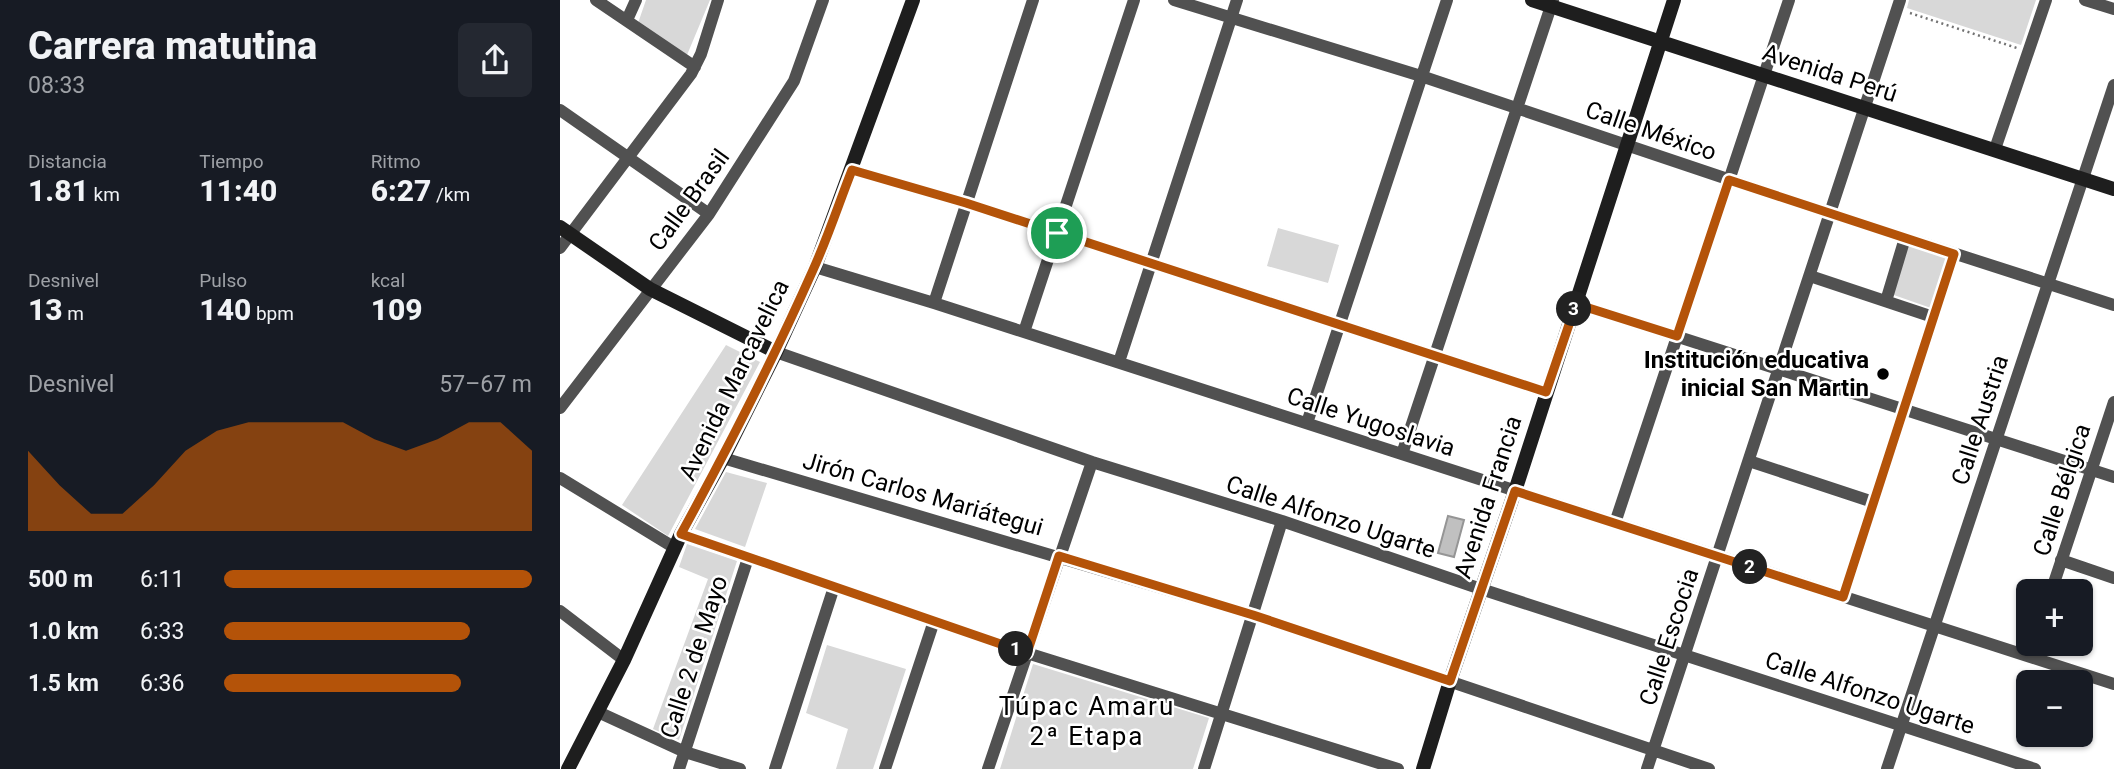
<!DOCTYPE html>
<html lang="es">
<head>
<meta charset="utf-8">
<style>
	:root { --surface:#171b24; --page:#242831; --text:#f1f3f6; --muted:#9ea1a6; --accent:#b45309 }
	body { margin:0; font-family:Roboto,sans-serif; background:var(--page); color:var(--text); height:100vh; display:flex; flex-direction:column; font-size:26px; white-space:nowrap }
	* { box-sizing:border-box; margin:0 }
	p { font-size:23px; color:var(--muted) }
	.icon { flex:none; width:38px; height:38px; fill:none; stroke:currentColor; stroke-width:2; stroke-linecap:round; stroke-linejoin:round }
	.map { position:relative; flex:1; overflow:hidden }
	.drawer { display:flex; flex-direction:column; background:var(--surface); width:560px }
	.drawer>* { flex:none }
	.fabs { position:absolute; left:1456px; top:579px; display:grid; gap:14px }
	.fabs a { display:grid; place-items:center; width:77px; height:77px; border-radius:10px; background:var(--surface); box-shadow:0 2px 5px #0004; font-size:35px }
	.pin { position:absolute; display:grid; place-items:center; width:60px; height:60px; color:#fff; margin:-30px; border:4px solid #fff; border-radius:50%; box-shadow:0 2px 7px #0007 }
	.km { position:absolute; width:35px; height:35px; margin:-18px; border-radius:50%; background:#222; color:#fff; font-size:19px; line-height:35px; text-align:center }
	.round { display:grid; place-items:center; flex:none; width:74px; height:74px; border-radius:10px; background:var(--page) }
	.overview { display:flex; align-items:center; justify-content:space-between; height:119px; padding:0 28px }
	h1 { font-size:38px; font-weight:800; line-height:52px }
	.stats { display:grid; grid-template-columns:repeat(3,1fr); gap:10px; height:119px; padding:7px 28px }
	.stats div { display:grid; align-content:center }
	.stats b { font-size:30px; font-weight:800 }
	.stats small { font-size:19px; font-weight:400 }
	.stats p { font-size:19px }
	.chart { height:196px; padding:14px 28px }
	.chart p { display:flex; justify-content:space-between }
	.chart svg { width:100%; height:126px; margin-top:7px; fill:var(--accent); opacity:.7 }
	ul { padding:0 28px; list-style:none; font-size:23px }
	li { display:grid; grid-template-columns:112px 84px 1fr; align-items:center; height:52px }
	li i { height:18px; border-radius:9px; background:var(--accent) }
	main { display:flex; flex:1; min-height:0 }
	.map>svg:first-child { display:block }
</style>
</head>
<body>
<main>
<section class="drawer">
<div class="overview"><div><h1>Carrera matutina</h1><p>08:33</p></div><a class="round"><svg class="icon" aria-label="share" viewBox="0 0 24 24"><path d="M12 15V3M7 8l5-5 5 5M5 13v7h14v-7"/></svg></a></div>
<div class="stats">
<div><p>Distancia</p><b>1.81<small> km</small></b></div>
<div><p>Tiempo</p><b>11:40</b></div>
<div><p>Ritmo</p><b>6:27<small> /km</small></b></div>
</div>
<div class="stats">
<div><p>Desnivel</p><b>13<small> m</small></b></div>
<div><p>Pulso</p><b>140<small> bpm</small></b></div>
<div><p>kcal</p><b>109</b></div>
</div>
<div class="chart"><p><span>Desnivel</span>57–67 m</p>
<svg viewBox="0 0 160 44" preserveAspectRatio="none"><path d="M0 44V16L10 28L20 38L30 38L40 28L50 16L60 9L70 6L80 6L90 6L100 6L110 12L120 16L130 12L140 6L150 6L160 16V44z"/></svg>
</div>
<ul>
<li><b>500 m</b>6:11<i style="width:100%"></i></li>
<li><b>1.0 km</b>6:33<i style="width:80%"></i></li>
<li><b>1.5 km</b>6:36<i style="width:77%"></i></li>
</ul>
</section>
<div class="map">
<svg width="1554" height="769" viewBox="0 0 1554 769">
	<rect width="100%" height="100%" fill="#fff"/>
	<!-- green -->
	<path fill="#d8d8d8" d="M86,0H150L127,55L77,26Z
		M1349,0H1476L1461,45L1347,8Z
		M718,228L779,245L768,283L707,266Z
		M1346,243L1387,256L1371,308L1331,294Z
		M166,345L200,362L108,536L62,505Z
		M166,472L207,483L185,547L135,529Z
		M127,544L177,561L119,740L93,729L148,579L119,567Z
		M267,645L346,669L313,769H276L288,729L246,713Z
		M473,664L649,718L633,769H440Z"/>
	<!-- building -->
	<path fill="#c0c0c0" stroke="#959595" stroke-width="2" d="M888,516L904,520L894,557L878,553Z"/>
	<g fill="none" stroke-linecap="round" stroke-linejoin="round">
		<!-- path -->
		<path stroke="#737373" stroke-width="2.5" stroke-dasharray="2 3.5" stroke-linecap="butt" d="M1350,13L1457,48"/>
		<!-- street -->
		<path stroke="#515151" stroke-width="12" d="M36,0L135,67
			M614,0L861,76L1269,213L1554,305
			M1525,0L1554,9
			M67,20L76,0
			M0,110L149,214
			M1435,149L1486,0
			M292,170L406,203L987,392
			M0,248L131,74L141,54L158,0
			M255,267L374,303L1554,684
			M1250,276L1373,317
			M1326,301L1345,238
			M374,303L473,0
			M1016,304L1554,477
			M464,332L574,0
			M216,352L532,462L722,521L921,589L1475,769
			M559,362L677,0
			M0,408L149,214L234,81L263,0
			M747,423L887,0
			M842,454L993,0
			M163,458L693,615L1149,769
			M1189,461L1313,502
			M0,478L115,548
			M1055,523L1229,0
			M121,534L467,653L838,769
			M1501,560L1554,578
			M1491,592L1554,402
			M1283,597L1394,254
			M0,611L64,660
			M38,712L125,752L180,769
			M119,769L188,558
			M215,769L274,587
			M325,769L374,621
			M428,769L532,462
			M644,769L722,521
			M1087,769L1340,0
			M1327,769L1554,85"/>
		<!-- secondary -->
		<path stroke="#1e1e1e" stroke-width="14" d="M972,0L1554,189
			M0,227L90,289L216,352
			M8,769L64,660L121,534L163,458L216,352L255,267L353,0
			M863,769L890,681L955,491L1114,0"/>
	</g>
	<g fill="none" stroke-linecap="round" stroke-linejoin="round">
		<defs>
			<path id="route" d="M292,170L406,203L986,392L1016,304L1117,336L1169,180L1394,254L1283,597L955,491L890,681L693,615L499,556L467,653L121,534C168,448 213,360 253,270C268,237 279,203 292,170Z"/>
		</defs>
		<!-- route casing -->
		<use href="#route" stroke="#fff" stroke-width="14"/>
		<!-- route -->
		<use href="#route" stroke="#b45309" stroke-width="9"/>
	</g>
	<!-- markers -->
	<circle fill="#000" stroke="#fff" stroke-width="2.5" cx="1323" cy="374" r="7"/>
	<g text-anchor="middle" stroke-width="5" stroke-linejoin="round" paint-order="stroke">
		<!-- street labels -->
		<g font-size="24" fill="#000" stroke="#fff">
			<text transform="translate(1270 73) rotate(18)" y="8">Avenida Perú</text>
			<text transform="translate(1091 131) rotate(19)" y="8">Calle México</text>
			<text transform="translate(129 200) rotate(-54)" y="8">Calle Brasil</text>
			<text transform="translate(174 380) rotate(-64)" y="8">Avenida Marcavelica</text>
			<text transform="translate(1420 420) rotate(-72)" y="8">Calle Austria</text>
			<text transform="translate(811 422) rotate(18)" y="8">Calle Yugoslavia</text>
			<text transform="translate(1502 490) rotate(-72)" y="8">Calle Bélgica</text>
			<text transform="translate(363 494) rotate(16)" y="8">Jirón Carlos Mariátegui</text>
			<text transform="translate(928 497) rotate(-72)" y="8">Avenida Francia</text>
			<text transform="translate(771 517) rotate(18)" y="8">Calle Alfonzo Ugarte</text>
			<text transform="translate(1109 637) rotate(-72)" y="8">Calle Escocia</text>
			<text transform="translate(134 657) rotate(-72)" y="8">Calle 2 de Mayo</text>
			<text transform="translate(1310 693) rotate(18)" y="8">Calle Alfonzo Ugarte</text>
		</g>
		<!-- poi labels -->
		<g font-size="24" font-weight="bold" fill="#000" stroke="#fff" text-anchor="end">
			<text x="1309" y="368">Institución educativa<tspan x="1309" dy="28">inicial San Martin</tspan></text>
		</g>
		<!-- neighbourhood labels -->
		<g font-size="26" letter-spacing="2" fill="#000" stroke="#fff">
			<text x="527" y="715">Túpac Amaru<tspan x="527" dy="30">2ª Etapa</tspan></text>
		</g>
	</g>
</svg>
<div class="fabs">
<a>+</a>
<a>−</a>
</div>
<div class="pin" style="left:497px;top:233px;background:#1e9e55"><svg class="icon" aria-label="arrive" viewBox="0 0 24 24"><path d="M6 21V4h12l-3 4 3 4H6"/></svg></div>
<b class="km" style="left:456px;top:649px">1</b>
<b class="km" style="left:1190px;top:567px">2</b>
<b class="km" style="left:1014px;top:309px">3</b>
</div>
</main>
</body>
</html>
